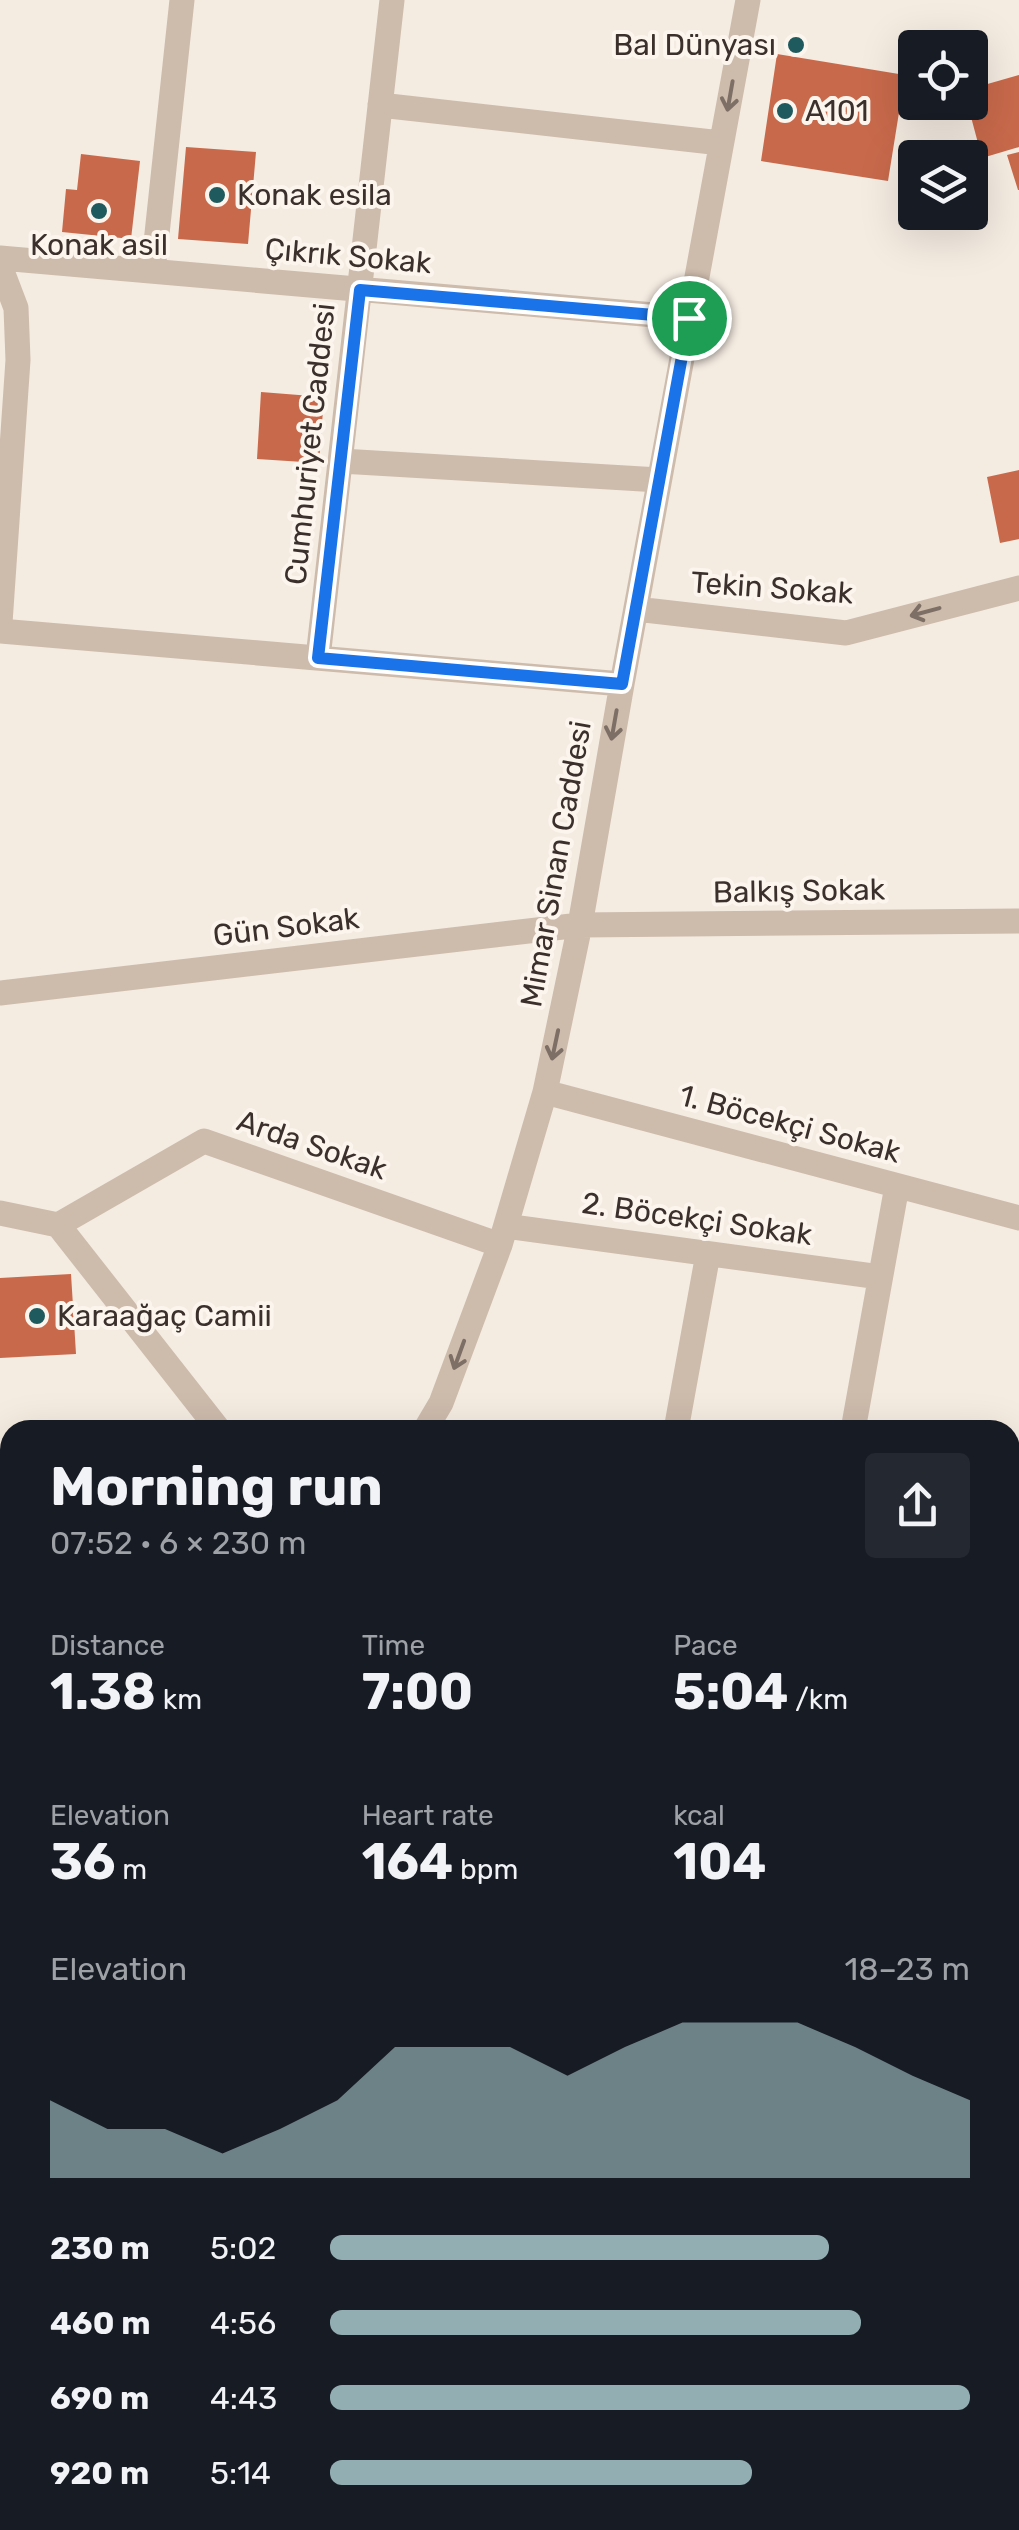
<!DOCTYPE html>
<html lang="en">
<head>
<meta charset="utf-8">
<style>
	:root { --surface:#171b24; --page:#242831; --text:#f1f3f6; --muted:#9ea1a6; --accent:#92aeb2 }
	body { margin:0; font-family:Rubik,sans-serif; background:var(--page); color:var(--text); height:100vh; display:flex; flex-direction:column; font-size:38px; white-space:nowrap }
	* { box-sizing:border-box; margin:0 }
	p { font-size:32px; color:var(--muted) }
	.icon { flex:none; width:55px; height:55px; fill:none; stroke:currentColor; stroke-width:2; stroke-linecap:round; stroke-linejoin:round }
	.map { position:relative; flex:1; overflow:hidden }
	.panel { position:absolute; left:0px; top:1420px; width:1020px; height:1110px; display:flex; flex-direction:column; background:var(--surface); border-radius:30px 30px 0 0; box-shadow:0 10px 40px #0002 }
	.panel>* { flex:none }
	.buttons { position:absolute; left:898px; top:30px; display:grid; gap:20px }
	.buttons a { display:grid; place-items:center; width:90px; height:90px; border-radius:10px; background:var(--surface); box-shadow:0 10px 40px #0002; font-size:50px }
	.pin { position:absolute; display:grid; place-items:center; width:85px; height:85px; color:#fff; margin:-42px; border:5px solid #fff; border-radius:50%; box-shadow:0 2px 10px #0007 }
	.round { display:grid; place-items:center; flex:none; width:105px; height:105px; border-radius:10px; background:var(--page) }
	.headline { display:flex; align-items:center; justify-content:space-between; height:170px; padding:0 50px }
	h1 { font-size:55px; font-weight:700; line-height:75px }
	.figures { display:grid; grid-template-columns:repeat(3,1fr); gap:15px; height:170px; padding:10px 50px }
	.figures div { display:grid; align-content:center }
	.figures b { font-size:50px; font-weight:700 }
	.figures small { font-size:28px; font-weight:400 }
	.figures p { font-size:28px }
	.chart { height:280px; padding:20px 50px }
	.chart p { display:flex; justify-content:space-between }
	.chart svg { width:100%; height:180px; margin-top:10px; fill:var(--accent); opacity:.7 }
	ul { padding:0 50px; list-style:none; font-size:32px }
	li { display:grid; grid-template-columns:160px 120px 1fr; align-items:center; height:75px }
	li i { height:25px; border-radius:12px; background:var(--accent) }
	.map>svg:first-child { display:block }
</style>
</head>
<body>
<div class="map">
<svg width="1019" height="2530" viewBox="0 0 1019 2530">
	<rect width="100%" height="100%" fill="#f4ebe1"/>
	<!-- green -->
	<path fill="#b8c4a0" d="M408,2520H733L731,2530H408Z"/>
	<!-- building -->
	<path fill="#c8694b" d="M777,54L905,75L888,181L761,161Z
		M1019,75V147L982,158L967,102H970V89Z
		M186,147L256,152L248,244L178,239Z
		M1019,152V190H1018L1007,155Z
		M81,154L140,161L131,239L62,232L66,189L77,190Z
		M261,392L324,397L319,463L257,459Z
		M1019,470V539L1000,543L987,477Z
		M71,1274L76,1354L0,1358V1278Z
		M804,2520H839L869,2530H802Z"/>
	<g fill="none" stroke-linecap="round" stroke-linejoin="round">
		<!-- minor -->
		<path stroke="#cdbbac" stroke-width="25" d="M380,105L721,143
			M0,258L689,318
			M0,266L16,308L18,360L0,623
			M153,271L182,0
			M341,461L659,480
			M636,609L846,633L1019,588
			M0,631L622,684
			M318,658L392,0
			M0,993L580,925L1019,921
			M545,1092L1019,1218
			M0,1213L58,1225L204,1141L500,1245
			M58,1225L219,1430
			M506,1226L880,1277
			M425,1430L441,1403L500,1245L545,1092L580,925L622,684L748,0
			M676,1430L708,1254
			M853,1430L897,1186
			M1010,1519L1019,1520
			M0,1666L10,1661
			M1010,1774H1019
			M0,1830L10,1842
			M1010,2010H1019
			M1010,2131L1019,2134
			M0,2211L10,2200
			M374,2520V2530
			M988,2520L1017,2530
			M161,2530L162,2520"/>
	</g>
	<!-- one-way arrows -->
	<defs><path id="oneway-shaft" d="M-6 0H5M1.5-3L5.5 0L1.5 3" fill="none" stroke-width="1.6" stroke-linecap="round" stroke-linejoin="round" transform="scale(2.5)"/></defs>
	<g stroke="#7d6f65">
		<use href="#oneway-shaft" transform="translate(730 96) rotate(100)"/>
		<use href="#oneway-shaft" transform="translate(925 612) rotate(165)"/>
		<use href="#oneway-shaft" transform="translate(614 725) rotate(100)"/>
		<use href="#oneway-shaft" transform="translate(555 1045) rotate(102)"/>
		<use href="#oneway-shaft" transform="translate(459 1355) rotate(110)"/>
	</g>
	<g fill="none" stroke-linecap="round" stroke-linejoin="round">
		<defs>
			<path id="route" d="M360,290L689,318L622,684L318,658Z"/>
		</defs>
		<!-- route casing -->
		<use href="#route" stroke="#fff" stroke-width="20"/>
		<!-- route -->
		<use href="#route" stroke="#1a73e8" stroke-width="12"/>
	</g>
	<!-- markers -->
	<g fill="#1f5a5e" stroke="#fbf5ee" stroke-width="4">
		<circle cx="796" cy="45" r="10"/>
		<circle cx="785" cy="111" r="10"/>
		<circle cx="217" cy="195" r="10"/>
		<circle cx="99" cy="211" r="10"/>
		<circle cx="37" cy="1316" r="10"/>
	</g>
	<g text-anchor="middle" stroke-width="8" stroke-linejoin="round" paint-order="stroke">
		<!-- poi labels -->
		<g font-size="30" fill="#3b302b" stroke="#fbf5ee" text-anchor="start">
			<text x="776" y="55" text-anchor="end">Bal Dünyası</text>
			<text x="805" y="121">A101</text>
			<text x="237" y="205">Konak esila</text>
			<text x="99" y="255" text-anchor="middle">Konak asil</text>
			<text x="57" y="1326">Karaağaç Camii</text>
		</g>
		<!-- street labels -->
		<g font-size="30" fill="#3b302b" stroke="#fbf5ee">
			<text transform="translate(348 256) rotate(5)" y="10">Çıkrık Sokak</text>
			<text transform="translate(310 444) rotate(-84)" y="10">Cumhuriyet Caddesi</text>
			<text transform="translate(772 588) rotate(4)" y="10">Tekin Sokak</text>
			<text transform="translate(556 864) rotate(-80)" y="10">Mimar Sinan Caddesi</text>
			<text transform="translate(799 891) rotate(-1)" y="10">Balkış Sokak</text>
			<text transform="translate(286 927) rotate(-7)" y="10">Gün Sokak</text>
			<text transform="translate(790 1124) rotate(15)" y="10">1. Böcekçi Sokak</text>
			<text transform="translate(312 1145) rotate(19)" y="10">Arda Sokak</text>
			<text transform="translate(697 1219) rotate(8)" y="10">2. Böcekçi Sokak</text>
		</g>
	</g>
</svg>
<div class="buttons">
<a><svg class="icon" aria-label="locate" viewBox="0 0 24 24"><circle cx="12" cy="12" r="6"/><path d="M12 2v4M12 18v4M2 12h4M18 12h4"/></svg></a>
<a><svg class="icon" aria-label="layers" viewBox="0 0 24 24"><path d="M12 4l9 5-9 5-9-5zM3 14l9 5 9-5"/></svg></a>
</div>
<div class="pin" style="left:689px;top:318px;background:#1e9e55"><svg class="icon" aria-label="arrive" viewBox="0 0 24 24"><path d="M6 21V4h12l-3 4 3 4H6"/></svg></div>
<section class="panel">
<div class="headline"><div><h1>Morning run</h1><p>07:52 · 6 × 230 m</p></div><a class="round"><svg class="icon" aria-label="share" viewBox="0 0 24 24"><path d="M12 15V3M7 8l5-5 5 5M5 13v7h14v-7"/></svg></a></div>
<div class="figures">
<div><p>Distance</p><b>1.38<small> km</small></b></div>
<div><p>Time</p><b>7:00</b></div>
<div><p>Pace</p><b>5:04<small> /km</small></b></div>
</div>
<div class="figures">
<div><p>Elevation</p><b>36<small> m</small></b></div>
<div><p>Heart rate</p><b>164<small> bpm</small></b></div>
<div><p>kcal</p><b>104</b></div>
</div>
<div class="chart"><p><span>Elevation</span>18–23 m</p>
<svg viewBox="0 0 160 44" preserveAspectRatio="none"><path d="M0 44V25L10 32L20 32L30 38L40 32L50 25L60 12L70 12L80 12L90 19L100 12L110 6L120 6L130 6L140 12L150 19L160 25V44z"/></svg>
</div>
<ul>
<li><b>230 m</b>5:02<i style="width:78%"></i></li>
<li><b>460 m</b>4:56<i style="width:83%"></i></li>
<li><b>690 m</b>4:43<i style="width:100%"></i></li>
<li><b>920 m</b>5:14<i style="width:66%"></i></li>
</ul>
</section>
</div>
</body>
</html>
